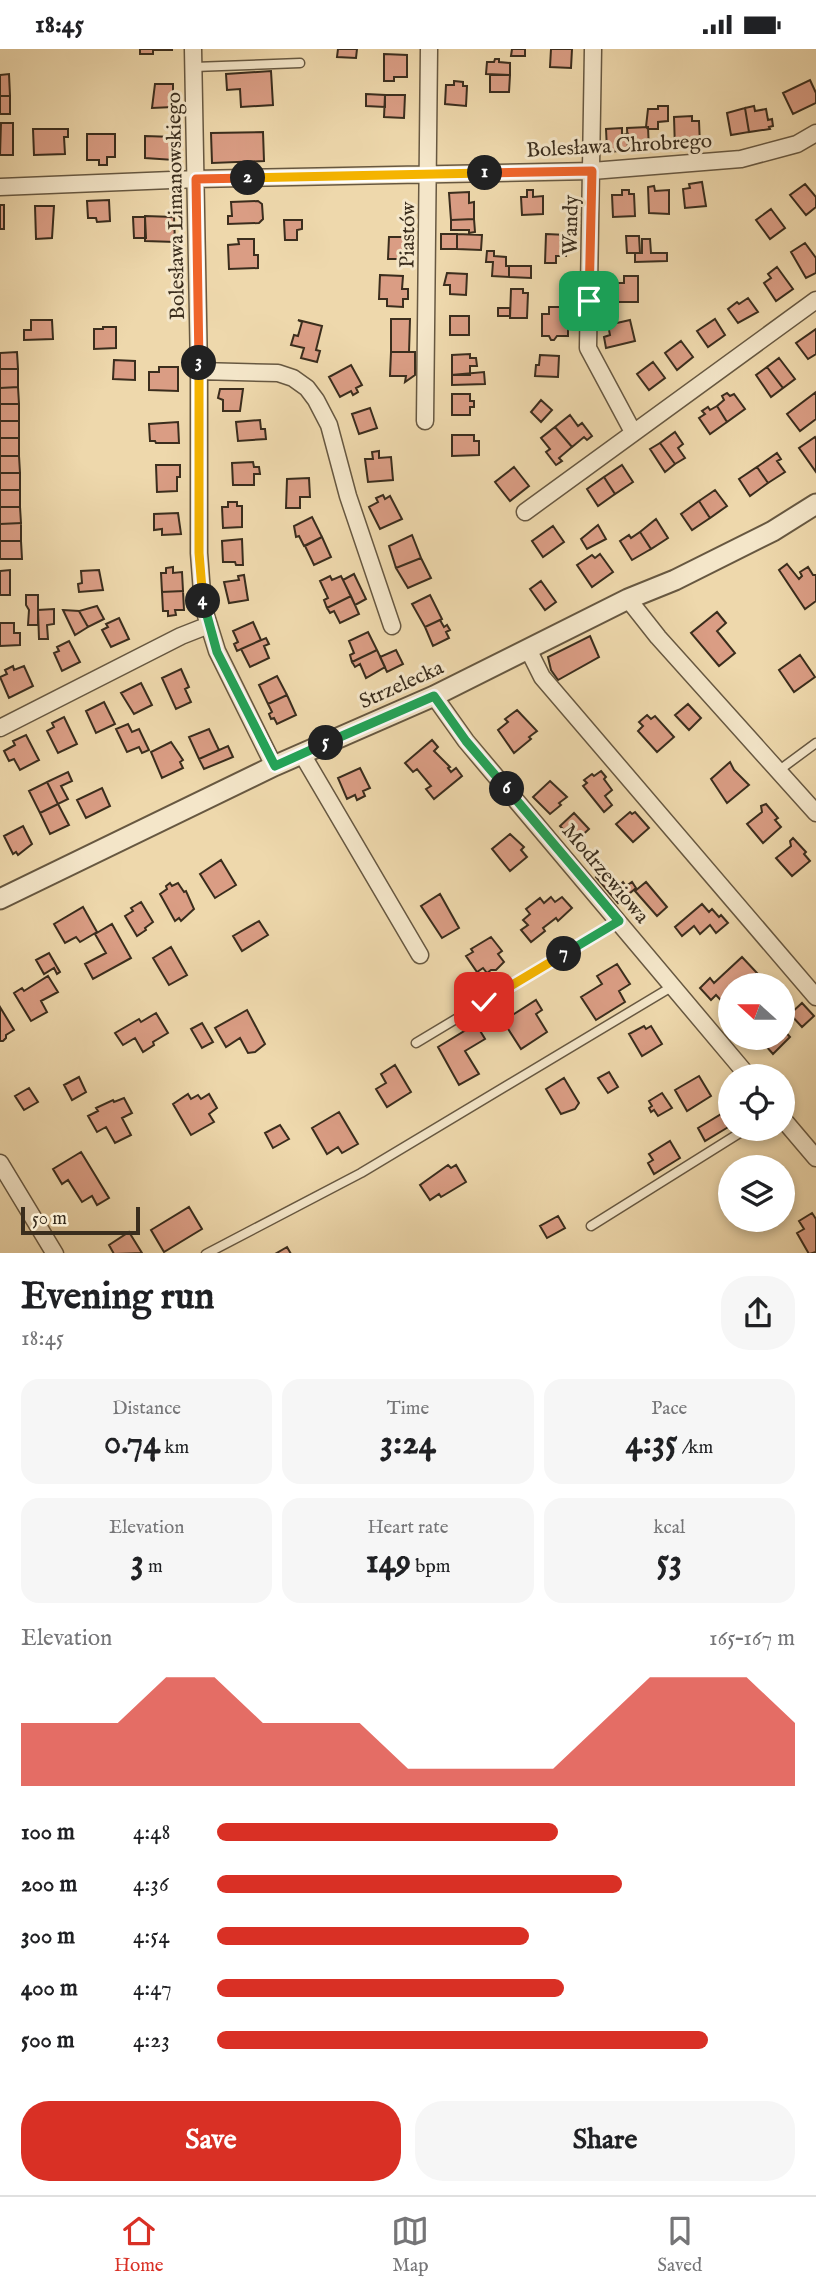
<!DOCTYPE html>
<html lang="en">
<head>
<meta charset="utf-8">
<style>
	:root { --surface:#fff; --page:#f6f6f6; --text:#202124; --muted:#757577; --line:#e0e0e0; --accent:#d93025 }
	body { margin:0; font-family:"IM FELL English",serif; background:var(--page); color:var(--text); height:100vh; display:flex; flex-direction:column; font-size:26px; white-space:nowrap }
	* { box-sizing:border-box; margin:0 }
	p { font-size:23px; color:var(--muted) }
	.icon { flex:none; width:38px; height:38px; fill:none; stroke:currentColor; stroke-width:2; stroke-linecap:round; stroke-linejoin:round }
	.map { position:relative; height:1204px; overflow:hidden }
	.sheet { display:flex; flex-direction:column; background:var(--surface); flex:1 }
	.sheet>* { flex:none }
	.needle { width:46px; rotate:291deg }
	.tools { position:absolute; left:718px; top:924px; display:grid; gap:14px }
	.tools a { display:grid; place-items:center; width:77px; height:77px; border-radius:50%; background:var(--surface); box-shadow:0 4px 10px #0003; font-size:35px }
	.scale { position:absolute; left:21px; bottom:18px; width:119px; box-sizing:border-box; padding-left:7px; border:4px solid #3a2d1d; border-top:0; font-size:19px; line-height:24px; white-space:nowrap; color:#3a2d1d; -webkit-text-stroke:5px #f4e6c9; paint-order:stroke }
	.pin { position:absolute; display:grid; place-items:center; width:60px; height:60px; color:#fff; margin:-30px; border-radius:14px; box-shadow:0 4px 10px #0006 }
	.km { position:absolute; width:35px; height:35px; margin:-18px; border-radius:50%; background:#222; color:#fff; font-size:19px; line-height:35px; text-align:center }
	.round { display:grid; place-items:center; flex:none; width:74px; height:74px; border-radius:28px; background:var(--page) }
	.head { display:flex; align-items:center; justify-content:space-between; height:119px; padding:0 21px }
	h1 { font-size:38px; font-weight:700; line-height:52px }
	.stats { display:grid; grid-template-columns:repeat(3,1fr); gap:10px; height:119px; padding:7px 21px }
	.stats div { display:grid; align-content:center; border-radius:18px; background:var(--page); text-align:center }
	.stats b { font-size:35px; font-weight:700 }
	.stats small { font-size:19px; font-weight:400 }
	.stats p { font-size:19px }
	.chart { height:196px; padding:14px 21px }
	.chart p { display:flex; justify-content:space-between }
	.chart svg { width:100%; height:126px; margin-top:7px; fill:var(--accent); opacity:.7 }
	.cta { display:flex; gap:14px; margin-top:auto; padding:14px 21px }
	.cta a { flex:1; height:80px; border-radius:28px; background:var(--accent); color:#fff; font-size:28px; font-weight:700; line-height:80px; text-align:center }
	.cta a+a { background:var(--page); color:var(--text) }
	ul { padding:0 21px; list-style:none; font-size:23px }
	li { display:grid; grid-template-columns:112px 84px 1fr; align-items:center; height:52px }
	li i { height:18px; border-radius:9px; background:var(--accent) }
	.status { display:flex; justify-content:space-between; align-items:center; height:49px; padding:0 35px; background:var(--surface); direction:ltr }
	.status svg { height:19px; fill:currentColor }
	.tabs { display:flex; justify-content:space-around; align-items:center; height:98px; border-top:2px solid var(--line); background:var(--surface); font-size:19px; color:var(--muted) }
	.tabs a { display:grid; justify-items:center; gap:4px }
	.tabs .current { color:var(--accent) }
	.map>svg:first-child { display:block }
</style>
</head>
<body>
<div class="status"><b>18:45</b><svg viewBox="0 0 49 12"><path d="M0 12V9h3v3zM5 12V6h3v6zM10 12V3h3v9zM15 12V0h3v12zM26 1h20v11H26zM47 4h2v5h-2z"/></svg></div>
<div class="map">
<svg width="816" height="1205" viewBox="0 0 816 1205">
	<rect width="100%" height="100%" fill="#eed8ac"/>
	<filter id="stains"><feTurbulence type="fractalNoise" baseFrequency=".00286" numOctaves="4"/><feColorMatrix values="0 0 0 0 .2 0 0 0 0 .09 0 0 0 0 .02 0 0 0 .5 -.17"/></filter>
	<radialGradient id="worn" r=".72"><stop offset=".6" stop-color="#630" stop-opacity="0"/><stop offset="1" stop-color="#630" stop-opacity=".3"/></radialGradient>
	<!-- building -->
	<path fill="#da9d84" stroke="#3a2d1d" stroke-width="2" d="M140,0H172V1H153V5H140Z
		M338,0H357L356,9L337,8Z
		M512,0H525V7H511Z
		M551,0H572L571,19L550,18Z
		M384,5L407,6V28H394V32H384Z
		M495,10H499V13L510,14V26L486,25L487,13H494Z
		M271,22L273,56L241,58L240,40L227,41L226,25Z
		M9,25L10,47H0V26Z
		M490,26H510L509,43H490Z
		M810,31L816,44V54L793,65L783,44Z
		M454,32L463,33V37H467L466,57L445,55L446,36H454Z
		M155,35H173V58L152,59Z
		M366,45L385,46V58L366,57Z
		M385,46H405L404,69L384,68Z
		M0,47H10V65H0Z
		M658,57H668V72L658,73V80H648L646,78L648,60H658Z
		M754,57L755,62L766,60L768,71L772,70L773,77L769,78L770,80L749,83L745,59Z
		M745,59L749,83L731,86L727,64Z
		M692,67V72H699L700,96H690V99L675,100L674,68Z
		M1,74H13V106H0Z
		M648,78L649,101H628L627,79Z
		M622,79V86L628,85V101L609,103L607,101L606,80Z
		M33,80H68V88H64L65,105L34,106Z
		M263,83L264,112L212,114L211,84Z
		M87,85H115V108H107V116H99V111H87Z
		M145,87L174,88V111L145,109Z
		M702,133L706,157L685,159L683,140L690,139L689,135Z
		M805,135L816,148V158L806,166L790,146Z
		M654,137L655,142L669,141V165L649,164L648,138Z
		M527,141H533V148L543,147V165L522,166L521,148H527Z
		M622,141H629V145H634L635,167L613,168L612,146H622Z
		M469,143V154L474,153V170L451,171L449,144Z
		M109,151L110,172L97,173L96,169H88L87,152Z
		M258,152L262,155L263,170L259,174L228,175V167H232L231,153Z
		M0,156H4V180H0Z
		M35,157H54L52,189L36,190Z
		M771,160L785,179L770,190L756,171Z
		M145,167L174,168L175,193L145,192Z
		M133,168H145L146,189H134Z
		M474,170L475,183L469,184V181H451V171Z
		M284,171H302V180L297,181V191H285Z
		M441,185H457V200H441Z
		M457,185L482,186L481,201L457,200Z
		M546,185L567,186L566,207H556V214H545Z
		M626,187H639L640,204H627Z
		M389,188H409L408,210H388Z
		M238,190H254V206H258V219L229,220L228,196L239,195Z
		M642,190H650L651,204H667V212L635,213V204H642Z
		M805,194L816,209V224L806,229L791,203Z
		M487,202H494V207L506,208V217H509V228L492,227L493,213H486Z
		M509,217H531V229L509,228Z
		M777,218L793,240L776,252L764,234L771,229L768,225Z
		M447,224L467,225L466,246L450,245V236H444Z
		M380,226L403,227L402,240H408V250H403V258L387,257V250H379Z
		M624,227H638V253H616V234H624Z
		M511,240H523V244H528L527,269H510Z
		M748,249L758,263L738,274L728,260L737,253L739,255Z
		M549,258H566V266H568V287H557L554,291H551L549,287H542V265H549Z
		M498,259H510V267H498Z
		M450,267H469V286H450Z
		M391,270H410L409,303H391Z
		M715,270L725,286L708,298L697,282Z
		M31,271H52L53,290L24,291V281H31Z
		M298,271L322,277L316,301L320,302L317,313L301,309L304,299L291,296L294,286L298,287L302,273Z
		M630,271L635,292L606,299L604,288L610,286L608,276Z
		M103,278H116V299L94,300V280H103Z
		M816,280V305L808,310L796,294Z
		M681,292L693,308L677,321L665,304Z
		M17,303L18,320H0V304Z
		M391,303H415V326L405,333L406,327H390Z
		M470,305V309H476L477,317H470V326H452V306Z
		M540,306L559,307L558,328L535,327L536,316H539Z
		M779,309L795,330L783,339L767,318Z
		M114,311L135,312V331L113,330Z
		M653,313L665,329L649,341L637,325Z
		M351,316L362,336L356,339L358,343L353,346L351,342L340,348L329,328Z
		M159,318H178V342L149,341V323H159Z
		M767,318L783,339L771,348L756,326Z
		M0,320H18V338L0,339Z
		M484,323L485,335L452,336V326Z
		M18,338L19,355H0V339Z
		M220,340H243L240,362H223V351L218,349Z
		M816,343V370L800,382L787,365Z
		M727,344L730,347L734,345L745,360L727,373L717,357L724,351L722,347Z
		M452,345H470V352H474V358H470V366H452Z
		M541,351L552,361L541,373L531,363Z
		M0,355H19V372H0Z
		M717,357L727,373L710,385L699,369L705,365L702,362L708,358L710,361Z
		M370,359L377,379L359,385L352,365Z
		M570,366L578,377L582,374L592,387L587,391L584,388L572,398L555,378Z
		M260,371L261,380H265L266,390L238,392L236,373Z
		M0,372H19V389H0Z
		M178,373L179,394H156L155,392H150L149,375Z
		M555,378L572,398L559,409L562,412L556,416L546,403L550,400L541,389Z
		M675,383L683,395L678,399L685,409L675,415L660,394Z
		M452,386H474V392H479V406L452,407Z
		M815,388L816,390V423L799,399Z
		M0,389H19V407H0Z
		M660,394L675,415L665,423L650,400Z
		M379,402V409L391,408L393,431L368,433L365,410H373L372,403Z
		M777,404L781,410L777,412L785,423L768,434L757,418Z
		M0,407H19L20,424H0Z
		M253,413L254,418H259L260,425H254V436H233L232,414Z
		M156,416H180V428H177V442L157,443Z
		M622,416L633,433L615,445L604,428Z
		M514,418L529,437L510,452L495,433Z
		M757,418L768,434L750,447L739,430Z
		M0,424H20V441H0Z
		M604,428L615,445L598,457L587,440Z
		M309,429L310,448H300V459H286L287,430Z
		M0,441H20V458H0Z
		M715,441L727,457L710,469L699,452Z
		M383,446L385,450L390,447L402,470L380,480L369,458L378,453L376,449Z
		M699,452L710,469L692,481L681,465Z
		M228,453H237V457H242V478L223,479L222,458H228Z
		M0,458H20L21,474L0,475Z
		M178,464L181,485L162,486V480L154,481V465Z
		M312,468L322,488L304,497L299,487L296,488L294,477Z
		M656,470L668,489L651,500L640,483Z
		M21,474V492H0V475Z
		M598,476L606,490L587,500L581,490Z
		M553,477L564,493L543,508L532,492Z
		M640,483L651,500L632,511L620,492L629,486L631,489Z
		M412,486L421,509L396,519L389,497Z
		M322,488L331,508L314,516L305,497Z
		M242,490L243,516H236L235,513H223L222,492Z
		M0,492H21L22,510H0Z
		M600,505L613,523L592,538L577,516L592,506L595,509Z
		M421,509L431,529L408,539L396,519Z
		M787,515L799,530L802,527L800,523L808,518L813,526H816V552L805,560L779,521Z
		M173,518V524L182,523L183,542L162,543L161,524H166V519Z
		M10,521V546H0V522Z
		M99,521L103,541L79,543L78,535L82,534L81,522Z
		M354,525L366,550L355,556L343,531Z
		M244,526L248,551L229,554L224,533L239,531L238,527Z
		M330,527L332,531L341,527L351,547L327,559L324,551L328,549L320,532Z
		M541,532L556,553L545,561L530,540Z
		M183,542L184,561H175L176,566L168,567V562H163L162,543Z
		M26,546H38V576H28L29,561L26,556Z
		M430,546L442,570L425,578L412,555Z
		M351,547L359,565L340,574L334,562L330,564L327,559Z
		M97,557L104,570L88,578L79,562Z
		M54,560V575L47,576L48,590H39L38,561Z
		M63,561L79,562L88,578L75,586Z
		M717,563L726,574L717,582L735,604L719,617L691,584Z
		M119,569L129,590L111,598L102,581L108,578L106,575Z
		M440,571L444,578L447,576L450,581L446,583L449,589L433,597L425,578Z
		M253,573L261,591L237,602L234,595L238,593L233,582Z
		M0,574H14V584H20V596L0,597Z
		M368,583L377,601L352,613L350,606L354,604L349,592Z
		M590,587L599,608L558,631L551,621L548,608Z
		M266,589L269,595L264,597L269,609L250,618L241,600Z
		M69,592L80,613L62,622L54,604L59,602L57,598Z
		M377,601L385,618L366,629L360,615L355,618L352,613Z
		M396,601L403,615L387,623L380,608Z
		M800,606L815,628L794,643L779,621Z
		M13,617L14,621L24,617L33,637L9,649L0,628L7,625L5,621Z
		M181,620L189,638L185,640L191,653L176,660L162,629Z
		M277,627L287,646L268,655L259,636Z
		M141,634L152,656L134,665L121,644Z
		M287,646L296,666L277,675L274,669L271,670L269,665L272,663L268,655Z
		M104,653L115,675L96,684L86,662Z
		M688,655L701,669L689,681L675,666Z
		M517,661L537,682L529,688L531,690L514,704L498,681L508,673L505,670Z
		M647,666L651,670L655,667L674,688L657,703L638,682L643,677L639,673Z
		M64,668L77,695L58,704L47,682L54,678L52,674Z
		M128,675L132,683L139,680L149,701L142,704L139,698L127,703L116,680Z
		M209,680L219,701L199,710L189,688Z
		M26,686L39,711L20,721L14,710L9,712L4,702L15,696L13,692Z
		M432,691L438,698L434,702L450,718L448,719L451,723L456,719L462,727L434,750L426,740L431,737L417,720L413,723L405,714Z
		M171,693L183,711L180,713L183,719L162,729L151,703Z
		M228,697L233,708L204,720L199,710Z
		M730,713L734,721L749,736L727,754L711,730Z
		M360,719L370,739L363,742L365,747L357,751L355,746L347,750L338,729Z
		M601,722L606,728L604,730L612,741L605,747L612,756L604,763L583,737L587,734L584,731L592,725L594,727Z
		M68,723L72,732L61,737L68,750L58,755L47,733Z
		M550,732L567,748L559,754L561,756L550,765L533,748Z
		M47,733L58,755L40,764L29,742Z
		M102,739L110,757L86,769L77,751Z
		M58,755L69,776L50,785L40,764Z
		M766,755L778,769L775,771L781,778L763,794L747,775L762,763L761,757Z
		M630,763L632,765L635,763L649,779L633,793L616,775Z
		M574,764L589,780L575,793L560,777Z
		M23,777L32,795L18,806L16,803L13,805L4,787Z
		M510,785L524,798L521,801L527,808L510,822L492,800Z
		M793,789L806,803L804,805L810,812L792,827L776,809L791,797L790,792Z
		M221,811L236,836L215,849L200,825Z
		M606,819L620,836L623,833L626,837L632,833L636,839L618,854L596,828Z
		M646,833L667,858L657,867L635,842Z
		M170,834L172,837L178,834L184,843L186,842L194,860L181,872L179,869L175,872L160,845L167,840L166,837Z
		M440,845L459,879L442,889L421,857Z
		M551,848L555,853L562,848L572,859L558,872L556,869L543,879L545,882L531,893L521,881L528,876L523,871L530,865L526,860L540,849L544,854Z
		M141,853L153,873L145,879L146,881L137,887L125,867L133,862L131,859Z
		M702,855L709,863L712,860L719,868L721,866L728,874L716,884L710,876L700,885L694,877L682,887L675,878Z
		M83,858L97,883L80,893L76,888L65,894L54,875Z
		M259,872L268,886L242,902L233,887Z
		M112,875L131,909L93,930L85,915L106,904L95,885Z
		M491,888L502,902L498,905L504,913L496,921H491L487,924L483,919L477,923L466,907L473,903L471,900Z
		M171,898L187,926L169,936L153,909Z
		M49,904L60,923L57,925L54,919L44,925L36,911Z
		M742,908L757,924L750,931L746,927L740,931L745,936H730V961L716,946L711,951L700,939L710,929L714,934Z
		M617,915L630,935L619,942L625,953L596,971L581,948L602,935L597,927Z
		M48,927L58,943L41,952L47,963L31,972L14,944L22,939L24,942Z
		M536,951L542,961L536,965L547,983L521,1000L503,972Z
		M802,954L814,967L802,978L790,965Z
		M0,958L14,981L6,986V989L3,992H0Z
		M247,961L265,995L255,1003L248,1004L240,989L226,998L215,979Z
		M156,964L168,984L153,993L154,996L143,1003L135,989L123,996L115,984L139,970L141,973Z
		M202,974L213,993L202,999L191,980Z
		M476,975L485,990L465,1002L479,1025L459,1036L438,998Z
		M644,977L646,980L651,977L662,995L642,1007L629,985Z
		M782,979L790,988L773,1005L759,989H782Z
		M395,1016L411,1043L387,1058L376,1040L386,1034L381,1025Z
		M609,1023L618,1038L608,1044L598,1029Z
		M699,1027L711,1047L687,1062L675,1041Z
		M79,1028L86,1043L72,1051L64,1036Z
		M564,1029L579,1054L575,1060L561,1065L546,1040Z
		M29,1039L38,1053L24,1061L15,1047Z
		M662,1044L672,1059L658,1067L654,1061L651,1063L649,1059L652,1057L649,1052Z
		M188,1045L191,1050L198,1046L201,1050L209,1045L217,1059L209,1065L214,1073L191,1086L173,1055Z
		M124,1049L132,1064L122,1069L131,1086L115,1094L106,1078L97,1083L88,1067L98,1062L96,1059L113,1051L114,1053Z
		M339,1063L358,1095L342,1104L338,1098L327,1105L312,1079Z
		M723,1064L730,1077L705,1092L698,1079Z
		M280,1076L289,1090L273,1099L265,1084Z
		M670,1092L680,1109L654,1125L648,1114L653,1111L649,1105Z
		M81,1103L109,1149L97,1156L92,1147L82,1153L68,1131L62,1135L53,1120Z
		M448,1116L451,1119L456,1116L466,1133L441,1148L439,1145L430,1151L420,1136Z
		M189,1158L202,1180L164,1203L151,1181Z
		M812,1164L816,1170V1203L809,1205L797,1184L804,1180L799,1172Z
		M558,1167L565,1179L547,1189L540,1177Z
		M129,1183L142,1204L114,1205L109,1196Z
		M287,1198L291,1205H275Z"/>
	<g fill="none" stroke-linecap="round" stroke-linejoin="round">
		<defs>
			<path id="service" d="M194,18L300,14
				M778,722L816,694
				M416,994L619,872
				M591,1177L746,1080
				M206,1205L361,1124L673,937"/>
			<path id="minor" d="M193,0L199,322V504L203,557L217,602L274,717
				M593,0L588,299L633,383
				M0,138L196,130L592,122L741,110L797,95L816,84
				M199,322L278,324L293,329L307,339L316,351L329,376L348,447L392,577
				M425,372L429,0
				M525,463L816,251
				M628,550L658,588L816,764
				M528,600L542,628L816,948
				M434,647L466,692L748,1027
				M0,679L181,587L209,576
				M302,705L420,906
				M782,1069L816,1109
				M0,1114L55,1205"/>
			<path id="tertiary" d="M0,850L274,717L434,647L628,550L675,531L773,482L816,455"/>
		</defs>
		<!-- service casing -->
		<use href="#service" stroke="#675841" stroke-width="11"/>
		<!-- minor casing -->
		<use href="#minor" stroke="#675841" stroke-width="19"/>
		<!-- tertiary casing -->
		<use href="#tertiary" stroke="#675841" stroke-width="23"/>
		<!-- service -->
		<use href="#service" stroke="#f4e6c9" stroke-width="8"/>
		<!-- minor -->
		<use href="#minor" stroke="#f4e6c9" stroke-width="16"/>
		<!-- tertiary -->
		<use href="#tertiary" stroke="#f4e6c9" stroke-width="19"/>
	</g>
	<g fill="none" stroke-linecap="round" stroke-linejoin="round">
		<defs>
			<path id="split-1" d="M485,124L592,122L589,252"/>
			<path id="split-2" d="M248,129L485,124"/>
			<path id="split-3" d="M199,314L196,130L248,129"/>
			<path id="split-4" d="M199,314V504L203,552"/>
			<path id="split-5" d="M203,552L217,603L275,717L326,694"/>
			<path id="split-6" d="M326,694L434,647L466,692L507,740"/>
			<path id="split-7" d="M507,740L619,872L564,905"/>
			<path id="split-8" d="M484,953L564,905"/>
		</defs>
		<!-- split-1 casing -->
		<use href="#split-1" stroke="#fff" stroke-width="14"/>
		<!-- split-2 casing -->
		<use href="#split-2" stroke="#fff" stroke-width="14"/>
		<!-- split-3 casing -->
		<use href="#split-3" stroke="#fff" stroke-width="14"/>
		<!-- split-4 casing -->
		<use href="#split-4" stroke="#fff" stroke-width="14"/>
		<!-- split-5 casing -->
		<use href="#split-5" stroke="#fff" stroke-width="14"/>
		<!-- split-6 casing -->
		<use href="#split-6" stroke="#fff" stroke-width="14"/>
		<!-- split-7 casing -->
		<use href="#split-7" stroke="#fff" stroke-width="14"/>
		<!-- split-8 casing -->
		<use href="#split-8" stroke="#fff" stroke-width="14"/>
		<!-- split-1 -->
		<use href="#split-1" stroke="#f0652b" stroke-width="9"/>
		<!-- split-2 -->
		<use href="#split-2" stroke="#f5b400" stroke-width="9"/>
		<!-- split-3 -->
		<use href="#split-3" stroke="#f0652b" stroke-width="9"/>
		<!-- split-4 -->
		<use href="#split-4" stroke="#f5b400" stroke-width="9"/>
		<!-- split-5 -->
		<use href="#split-5" stroke="#22a559" stroke-width="9"/>
		<!-- split-6 -->
		<use href="#split-6" stroke="#22a559" stroke-width="9"/>
		<!-- split-7 -->
		<use href="#split-7" stroke="#22a559" stroke-width="9"/>
		<!-- split-8 -->
		<use href="#split-8" stroke="#f5b400" stroke-width="9"/>
	</g>
	<g text-anchor="middle" stroke-width="6" stroke-linejoin="round" paint-order="stroke">
		<!-- street labels -->
		<g font-size="21" fill="#3a2d1d" stroke="#f4e6c9">
			<text transform="translate(619 96) rotate(-3)" y="7">Bolesława Chrobrego</text>
			<text transform="translate(175 157) rotate(-91)" y="7">Bolesława Limanowskiego</text>
			<text transform="translate(570 176) rotate(-89)" y="7">Wandy</text>
			<text transform="translate(407 186) rotate(-89)" y="7">Piastów</text>
			<text transform="translate(401 635) rotate(-24)" y="7">Strzelecka</text>
			<text transform="translate(606 824) rotate(50)" y="7">Modrzewiowa</text>
		</g>
	</g>
	<rect width="100%" height="100%" filter="url(#stains)"/>
	<rect width="100%" height="100%" fill="url(#worn)"/>
</svg>
<div class="tools">
<a><svg class="needle" viewBox="-14 -14 28 28"><path d="M0-13l5 13h-10z" fill="#e53935"/><path d="M0 13l5-13h-10z" fill="#757577"/></svg></a>
<a><svg class="icon" aria-label="locate" viewBox="0 0 24 24"><circle cx="12" cy="12" r="6"/><path d="M12 2v4M12 18v4M2 12h4M18 12h4"/></svg></a>
<a><svg class="icon" aria-label="layers" viewBox="0 0 24 24"><path d="M12 4l9 5-9 5-9-5zM3 14l9 5 9-5"/></svg></a>
</div>
<div class="scale">50 m</div>
<div class="pin" style="left:589px;top:252px;background:#1e9e55"><svg class="icon" aria-label="arrive" viewBox="0 0 24 24"><path d="M6 21V4h12l-3 4 3 4H6"/></svg></div>
<div class="pin" style="left:484px;top:953px;background:#d93025"><svg class="icon" aria-label="check" viewBox="0 0 24 24"><path d="M5 12l5 5 9-10"/></svg></div>
<b class="km" style="left:485px;top:124px">1</b>
<b class="km" style="left:248px;top:129px">2</b>
<b class="km" style="left:199px;top:314px">3</b>
<b class="km" style="left:203px;top:552px">4</b>
<b class="km" style="left:326px;top:694px">5</b>
<b class="km" style="left:507px;top:740px">6</b>
<b class="km" style="left:564px;top:905px">7</b>
</div>
<section class="sheet">
<div class="head"><div><h1>Evening run</h1><p>18:45</p></div><a class="round"><svg class="icon" aria-label="share" viewBox="0 0 24 24"><path d="M12 15V3M7 8l5-5 5 5M5 13v7h14v-7"/></svg></a></div>
<div class="stats">
<div><p>Distance</p><b>0.74<small> km</small></b></div>
<div><p>Time</p><b>3:24</b></div>
<div><p>Pace</p><b>4:35<small> /km</small></b></div>
</div>
<div class="stats">
<div><p>Elevation</p><b>3<small> m</small></b></div>
<div><p>Heart rate</p><b>149<small> bpm</small></b></div>
<div><p>kcal</p><b>53</b></div>
</div>
<div class="chart"><p><span>Elevation</span>165–167 m</p>
<svg viewBox="0 0 160 44" preserveAspectRatio="none"><path d="M0 44V22L10 22L20 22L30 6L40 6L50 22L60 22L70 22L80 38L90 38L100 38L110 38L120 22L130 6L140 6L150 6L160 22V44z"/></svg>
</div>
<ul>
<li><b>100 m</b>4:48<i style="width:59%"></i></li>
<li><b>200 m</b>4:36<i style="width:70%"></i></li>
<li><b>300 m</b>4:54<i style="width:54%"></i></li>
<li><b>400 m</b>4:47<i style="width:60%"></i></li>
<li><b>500 m</b>4:23<i style="width:85%"></i></li>
</ul>
<div class="cta"><a>Save</a><a>Share</a></div>
</section>
<nav class="tabs">
<a class="current"><svg class="icon" aria-label="home" viewBox="0 0 24 24"><path d="M3 11l9-7 9 7M6 9v11h12V9"/></svg>Home</a>
<a><svg class="icon" aria-label="map" viewBox="0 0 24 24"><path d="M3 6l6-2 6 2 6-2v14l-6 2-6-2-6 2zM9 4v14M15 6v14"/></svg>Map</a>
<a><svg class="icon" aria-label="saved" viewBox="0 0 24 24"><path d="M7 4h10v16l-5-4-5 4z"/></svg>Saved</a>
</nav>
</body>
</html>
